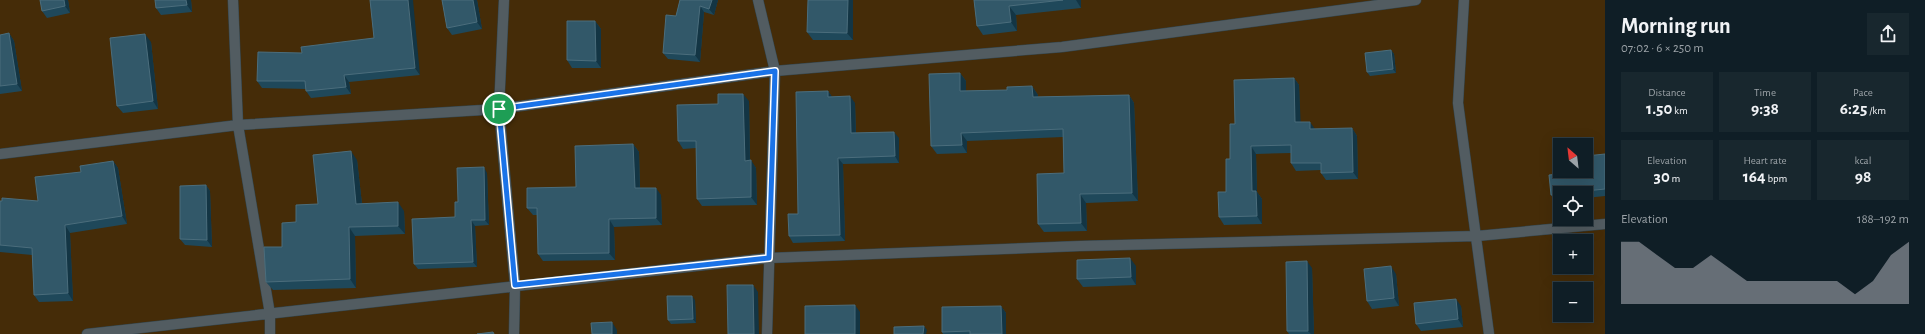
<!DOCTYPE html>
<html lang="en">
<head>
<meta charset="utf-8">
<style>
	:root { --surface:#0f1e26; --page:#18272e; --text:#f1f3f6; --muted:#9ba2a7; --line:#2f3c43; --accent:#8c9099 }
	body { margin:0; font-family:"Alegreya Sans",sans-serif; background:var(--page); color:var(--text); height:100vh; display:flex; flex-direction:column; font-size:15px; white-space:nowrap }
	* { box-sizing:border-box; margin:0 }
	p { font-size:13px; color:var(--muted) }
	.icon { flex:none; width:22px; height:22px; fill:none; stroke:currentColor; stroke-width:2; stroke-linecap:round; stroke-linejoin:round }
	.map { position:relative; flex:1; overflow:hidden }
	.details { display:flex; flex-direction:column; background:var(--surface); width:320px }
	.details>* { flex:none }
	.needle { width:26px; rotate:332deg }
	.fabs { position:absolute; left:1553px; top:138px; display:grid; gap:8px }
	.fabs a { display:grid; place-items:center; width:40px; height:40px; border-radius:0px; background:var(--surface); box-shadow:0 4px 16px #0002,0 0 0 1px var(--line); font-size:20px }
	.pin { position:absolute; display:grid; place-items:center; width:34px; height:34px; color:#fff; margin:-17px; border:2px solid #fff; border-radius:50%; box-shadow:0 1px 4px #0007 }
	.round { display:grid; place-items:center; flex:none; width:42px; height:42px; border-radius:0px; background:var(--page) }
	.overview { display:flex; align-items:center; justify-content:space-between; height:68px; padding:0 16px }
	h1 { font-size:22px; font-weight:700; line-height:30px }
	.stats { display:grid; grid-template-columns:repeat(3,1fr); gap:6px; height:68px; padding:4px 16px }
	.stats div { display:grid; align-content:center; border-radius:0px; background:var(--page); text-align:center }
	.stats b { font-size:17px; font-weight:700 }
	.stats small { font-size:11px; font-weight:400 }
	.stats p { font-size:11px }
	.chart { height:112px; padding:8px 16px }
	.chart p { display:flex; justify-content:space-between }
	.chart svg { width:100%; height:72px; margin-top:4px; fill:var(--accent); opacity:.7 }
	main { display:flex; flex:1; min-height:0 }
	.map>svg:first-child { display:block }
</style>
</head>
<body>
<main>
<div class="map">
<svg width="1605" height="334" viewBox="0 0 1605 334">
	<rect width="100%" height="100%" fill="#142832"/>
	<!-- green -->
	<path fill="#452c08" fill-rule="evenodd" d="M0,0H1605V334H0ZM1560,145H1586V171H1560ZM1560,193H1586V219H1560ZM1560,241H1586V267H1560ZM1560,289H1586V315H1560Z"/>
	<g fill="none" stroke-linecap="round" stroke-linejoin="round">
		<defs>
			<path id="street" d="M233,0L238,125L270,314V334
				M504,0L499,109L515,285L514,334
				M758,0L775,71L767,334
				M1464,0L1458,103L1489,334
				M0,154L238,125L499,109L775,71L1062,47L1416,0
				M87,334L769,258L1080,246L1477,236L1605,224"/>
		</defs>
		<!-- street casing -->
		<use href="#street" stroke="#32454e" stroke-width="11"/>
		<!-- street -->
		<use href="#street" stroke="#525c61" stroke-width="10"/>
	</g>
	<!-- wall -->
	<path fill="#1f485a" d="M40,0H68L70,13L47,18L42,11Z
		M191,0L192,12L161,15L156,8Z
		M370,0L420,75L349,82L351,94L311,98L306,91V89L262,88L257,81L302,53L374,38Z
		M442,0H477L482,29L452,35L447,28Z
		M680,0H718L714,15L704,12L700,62L668,59L663,53L676,16Z
		M808,0H853V40H813L807,32Z
		M974,0H1081V8L1016,15L1017,31L983,35L977,26Z
		M595,21L601,29V68H572L567,60Z
		M9,33L14,41L22,91L0,94V35Z
		M151,42L158,109L123,113L117,106Z
		M1391,50L1394,54L1396,73L1370,76L1367,72Z
		M960,73L966,81V91L1007,90L1032,86L1038,95V97L1129,95L1134,103L1138,201L1086,203L1087,231L1044,232L1038,224L1064,173L1063,137L967,141V153L937,154L931,146Z
		M1294,78L1299,85L1300,122L1315,129L1352,128L1357,136L1358,179L1326,180L1321,173V170L1296,171L1291,163V153L1256,154L1257,192L1262,199V224L1224,225L1219,217L1226,192L1235,124Z
		M828,91L832,97L855,103L856,133L899,138V163L843,164L845,241L793,243L789,236L798,214Z
		M749,101L750,160L756,168L757,205L702,206L697,199L696,148L683,149L678,141L718,104Z
		M633,144L639,152L640,188L661,195L662,225L614,227L615,260L543,261L538,254L537,215H533L527,208L576,187Z
		M1605,154V196L1586,198V193H1560V201L1556,202L1551,195L1586,171Z
		M357,160L362,204L404,211L405,234L355,236L356,288L273,290L266,282L282,247L296,222L318,204Z
		M113,161L118,168L127,224L70,233L73,301L39,302L34,295L32,255L0,252V201H38L81,172Z
		M487,173L489,225L475,226L477,267L418,269L414,264L455,217L458,202Z
		M206,185L210,191L212,247L185,245L180,239Z
		M1136,266V285L1083,287L1077,279Z
		M1312,268L1314,334H1289L1287,331Z
		M1396,274L1399,306L1372,309L1367,301Z
		M695,300L696,323L671,324L668,320Z
		M1001,306L1006,313V334H943L942,332Z
		M1461,306L1463,327L1421,331L1416,324Z"/>
	<!-- shaded-wall -->
	<path fill="#133544" d="M64,0H68L70,13L65,6Z
		M186,0H191L192,12L187,5Z
		M408,0H413L420,75L415,68Z
		M473,0H477L482,29L477,22Z
		M712,0H718L714,15L709,9Z
		M848,0H853V40L847,33Z
		M1076,0H1081V8Z
		M700,6L704,12L700,62L695,55Z
		M1009,6L1016,15L1017,31L1011,22Z
		M595,21L601,29V68L596,61Z
		M9,33L14,41L22,91L17,84Z
		M145,34L151,42L158,109L153,101Z
		M1391,50L1394,54L1396,73L1393,69Z
		M960,73L966,81V99L960,91Z
		M344,75L349,82L351,94L346,87Z
		M1294,78L1299,85L1301,130L1295,122Z
		M1032,86L1038,95V106L1033,97Z
		M828,91L833,98L828,97Z
		M743,94L749,101L750,168L745,161Z
		M1129,95L1134,103L1138,201L1132,193Z
		M850,96L855,103L856,140L851,133Z
		M1310,122L1315,129H1310Z
		M1352,128L1357,136L1358,179L1353,172Z
		M894,132L899,138V163L895,156Z
		M961,133L967,141V153L962,145Z
		M633,144L639,152L640,196L635,188Z
		M1251,146L1256,154L1257,192L1262,199V224L1257,216L1252,191Z
		M351,151L357,160L363,213L356,204Z
		M838,158L843,164L845,241L840,235Z
		M751,160L756,168L757,205L751,197Z
		M113,161L118,168L127,224L122,216Z
		M484,167L487,173L489,225L485,220Z
		M206,185L210,191L212,247L207,240Z
		M656,188L661,195L662,225L656,218Z
		M1080,194L1086,203L1087,231L1081,223Z
		M398,202L404,211L405,234L398,226Z
		M609,219L614,227L615,260L609,253Z
		M471,220L475,226L477,267L473,262Z
		M65,225L70,233L73,301L68,293Z
		M349,227L355,236L356,288L350,279Z
		M1130,258L1136,266V285L1131,277Z
		M1307,261L1312,268L1314,334H1311L1308,331Z
		M1391,266L1396,274L1399,306L1394,298Z
		M753,285L758,292L759,334H754Z
		M692,296L695,300L696,323L693,319Z
		M1456,299L1461,306L1463,327L1458,319Z
		M855,305L860,312V334H855Z
		M1001,306L1006,313V334H1002Z
		M612,322L617,330V334H612Z
		M924,326L927,330L926,334H923Z"/>
	<!-- building -->
	<path fill="#325869" stroke="#4b6d7c" d="M40,0H64L65,6L42,11Z
		M155,0H186L187,5L156,8Z
		M370,0H408L415,68L344,75L346,87L306,91L305,81H257L258,52L302,53L301,47L374,38Z
		M442,0H473L477,22L447,28Z
		M680,0H712L709,9L700,6L695,55L663,53L666,15L676,16Z
		M808,0H848L847,33L807,32Z
		M974,0H1063L1009,6L1011,22L977,26Z
		M567,21H595L596,61L567,60Z
		M9,33L17,84L0,86V35Z
		M145,34L153,101L117,106L110,38Z
		M1391,50L1393,69L1367,72L1365,53Z
		M960,73V91L1007,90V87L1032,86L1033,97L1129,95L1132,193L1080,194L1081,223L1038,224L1037,174L1064,173L1063,129L961,133L962,145L931,146L929,74Z
		M1294,78L1295,122H1310V129L1352,128L1353,172L1321,173V163H1291V145L1251,146L1252,191H1256L1257,216L1219,217L1218,192H1226V159H1230V124H1235L1234,80Z
		M828,91V97L850,96L851,133L894,132L895,156L838,158L840,235L789,236L788,214H798L796,92Z
		M718,94H743L745,161L751,160V197L697,199L696,141H678L677,105L718,104Z
		M633,144L635,188H656V218L609,219V253L538,254L537,208H527V188L576,187L575,146Z
		M351,151L356,204L398,202V226L349,227L350,279L266,282L264,247H282V223L296,222V205L318,204L313,155Z
		M1605,154V189L1566,193H1560V194L1551,195L1549,175L1586,171V156Z
		M113,161L122,216L65,225L68,293L34,295L32,248L0,245V201H2V198L38,201L35,177L81,172L80,166Z
		M484,167L485,220H471L473,262L414,264L412,219L455,217V202H458L457,168Z
		M206,185L207,240L180,239V186Z
		M1130,258L1131,277L1077,279V260Z
		M1307,261L1308,331H1287L1286,262Z
		M1391,266L1394,298L1367,301L1364,269Z
		M727,285H753L754,334H728Z
		M667,296H692L693,319L668,320Z
		M1456,299L1458,319L1416,324L1414,303Z
		M855,305V334H805V306Z
		M1001,306L1002,334H970V331L942,332V307Z
		M612,322V334H592L591,323Z
		M924,326L923,334H894V327Z
		M493,332L494,334H477Z"/>
	<g fill="none" stroke-linecap="round" stroke-linejoin="round">
		<defs>
			<path id="route" d="M775,71L769,258L515,285L499,109Z"/>
		</defs>
		<!-- route casing -->
		<use href="#route" stroke="#fff" stroke-width="8"/>
		<!-- route -->
		<use href="#route" stroke="#1a73e8" stroke-width="5"/>
	</g>
</svg>
<div class="fabs">
<a><svg class="needle" viewBox="-14 -14 28 28"><path d="M0-13l5 13h-10z" fill="#e53935"/><path d="M0 13l5-13h-10z" fill="#9ba2a7"/></svg></a>
<a><svg class="icon" aria-label="locate" viewBox="0 0 24 24"><circle cx="12" cy="12" r="6"/><path d="M12 2v4M12 18v4M2 12h4M18 12h4"/></svg></a>
<a>+</a>
<a>−</a>
</div>
<div class="pin" style="left:499px;top:109px;background:#1e9e55"><svg class="icon" aria-label="arrive" viewBox="0 0 24 24"><path d="M6 21V4h12l-3 4 3 4H6"/></svg></div>
</div>
<section class="details">
<div class="overview"><div><h1>Morning run</h1><p>07:02 · 6 × 250 m</p></div><a class="round"><svg class="icon" aria-label="share" viewBox="0 0 24 24"><path d="M12 15V3M7 8l5-5 5 5M5 13v7h14v-7"/></svg></a></div>
<div class="stats">
<div><p>Distance</p><b>1.50<small> km</small></b></div>
<div><p>Time</p><b>9:38</b></div>
<div><p>Pace</p><b>6:25<small> /km</small></b></div>
</div>
<div class="stats">
<div><p>Elevation</p><b>30<small> m</small></b></div>
<div><p>Heart rate</p><b>164<small> bpm</small></b></div>
<div><p>kcal</p><b>98</b></div>
</div>
<div class="chart"><p><span>Elevation</span>188–192 m</p>
<svg viewBox="0 0 160 44" preserveAspectRatio="none"><path d="M0 44V6L10 6L20 14L30 22L40 22L50 14L60 22L70 30L80 30L90 30L100 30L110 30L120 30L130 38L140 30L150 14L160 6V44z"/></svg>
</div>
</section>
</main>
</body>
</html>
